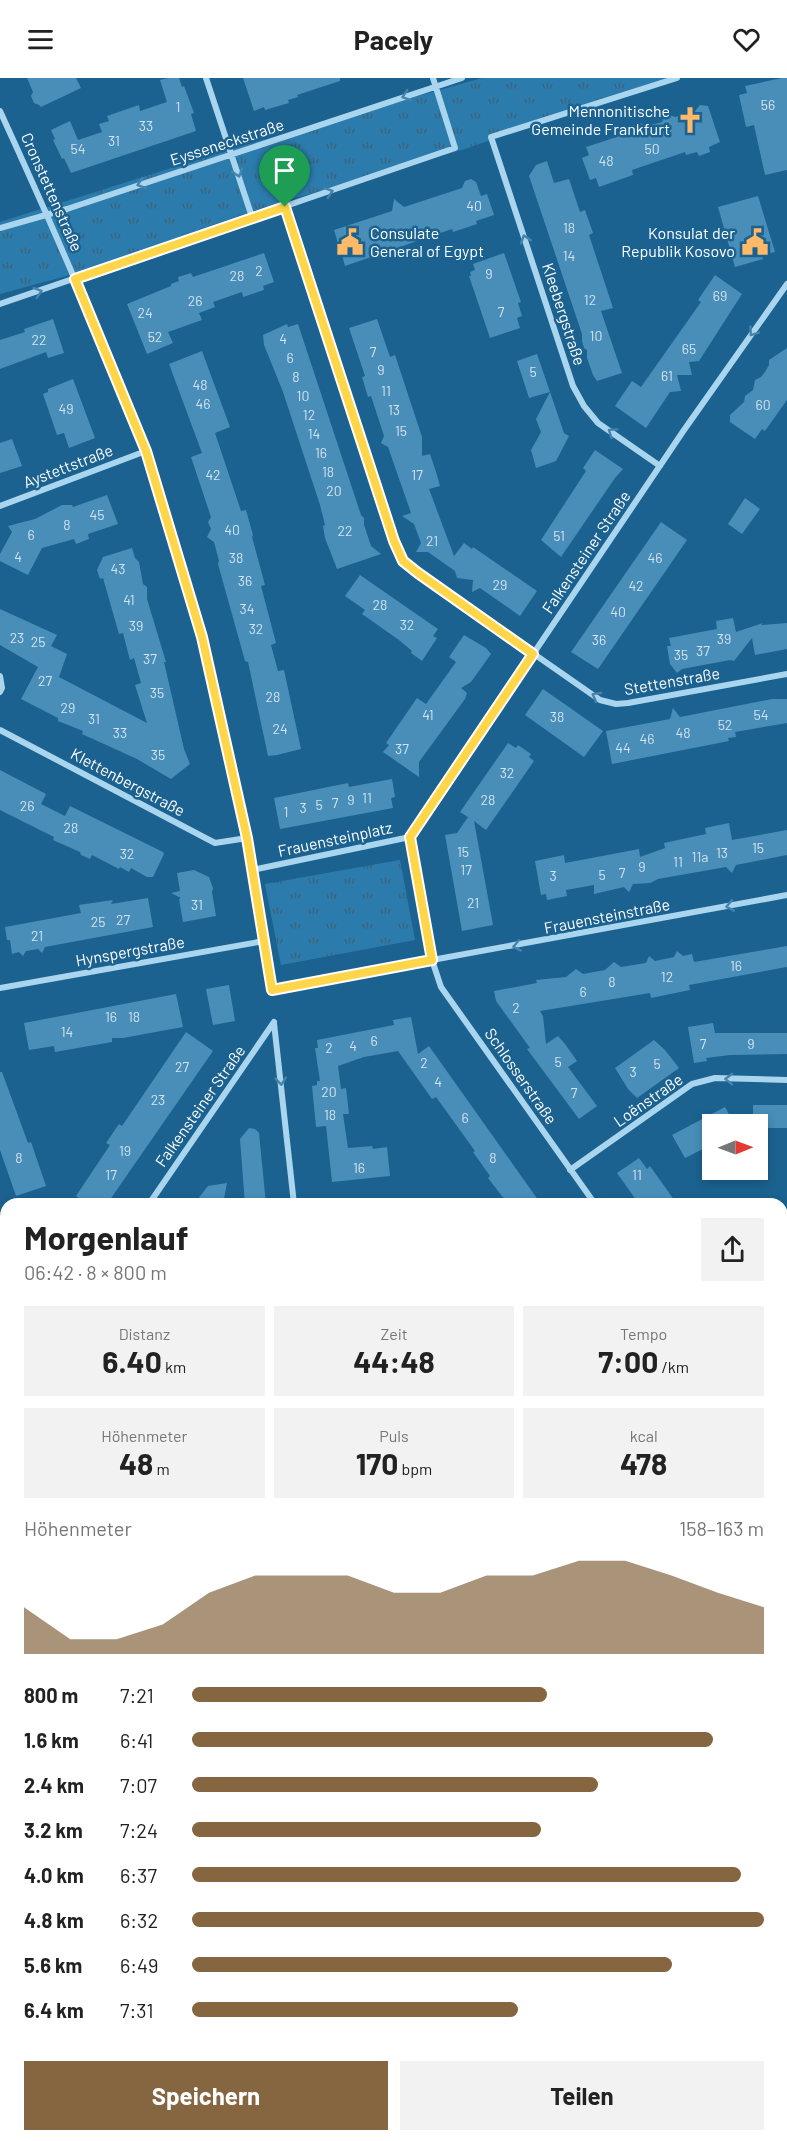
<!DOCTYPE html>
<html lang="de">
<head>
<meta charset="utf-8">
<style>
	:root { --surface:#fff; --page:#f2f2f2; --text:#222; --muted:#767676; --accent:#856641 }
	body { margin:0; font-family:Barlow,sans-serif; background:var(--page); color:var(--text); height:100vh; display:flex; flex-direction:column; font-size:22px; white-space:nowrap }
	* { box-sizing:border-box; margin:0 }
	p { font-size:20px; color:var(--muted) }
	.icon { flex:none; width:33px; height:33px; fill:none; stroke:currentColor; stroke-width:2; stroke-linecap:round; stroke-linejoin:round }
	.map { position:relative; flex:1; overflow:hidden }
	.panel { position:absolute; left:0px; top:1120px; width:788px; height:944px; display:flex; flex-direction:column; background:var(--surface); border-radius:18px 18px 0 0; box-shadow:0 3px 9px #0003 }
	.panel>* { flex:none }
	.needle { width:39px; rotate:89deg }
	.controls { position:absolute; left:702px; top:1036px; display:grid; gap:12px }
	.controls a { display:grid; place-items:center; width:66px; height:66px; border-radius:0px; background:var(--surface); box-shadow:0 3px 9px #0003; font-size:30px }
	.pin { position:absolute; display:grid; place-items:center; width:51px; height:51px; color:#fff; margin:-62px -26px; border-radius:50% 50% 50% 0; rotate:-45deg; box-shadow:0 0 6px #0007 }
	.pin .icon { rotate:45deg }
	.round { display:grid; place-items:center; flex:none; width:63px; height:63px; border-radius:0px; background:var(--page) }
	.summary { display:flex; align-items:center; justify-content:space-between; height:102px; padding:0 24px }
	h1 { font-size:33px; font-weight:700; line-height:45px }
	.metrics { display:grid; grid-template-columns:repeat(3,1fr); gap:9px; height:102px; padding:6px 24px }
	.metrics div { display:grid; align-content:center; border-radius:0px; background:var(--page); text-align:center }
	.metrics b { font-size:30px; font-weight:700 }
	.metrics small { font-size:16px; font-weight:400 }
	.metrics p { font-size:16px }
	.chart { height:168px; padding:12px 24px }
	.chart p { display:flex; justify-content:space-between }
	.chart svg { width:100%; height:108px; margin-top:6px; fill:var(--accent); opacity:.7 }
	.action { display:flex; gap:12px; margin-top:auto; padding:12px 24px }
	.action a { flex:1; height:69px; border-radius:0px; background:var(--accent); color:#fff; font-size:24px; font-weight:700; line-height:69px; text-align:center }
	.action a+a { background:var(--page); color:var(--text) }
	ul { padding:0 24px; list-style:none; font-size:20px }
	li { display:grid; grid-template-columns:96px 72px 1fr; align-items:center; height:45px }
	li i { height:15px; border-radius:8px; background:var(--accent) }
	header { display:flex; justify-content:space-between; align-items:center; height:78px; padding:0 24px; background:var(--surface); font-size:27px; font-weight:700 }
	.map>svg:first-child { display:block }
</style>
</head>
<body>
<header><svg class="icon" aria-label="menu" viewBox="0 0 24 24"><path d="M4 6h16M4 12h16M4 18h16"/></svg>Pacely<svg class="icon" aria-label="heart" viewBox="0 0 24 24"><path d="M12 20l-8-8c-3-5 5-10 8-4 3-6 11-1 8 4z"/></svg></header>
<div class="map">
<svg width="787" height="2063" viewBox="0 0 787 2063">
	<defs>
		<pattern id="grass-tufts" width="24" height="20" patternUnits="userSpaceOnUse" patternTransform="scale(1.5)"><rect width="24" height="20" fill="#2b7cac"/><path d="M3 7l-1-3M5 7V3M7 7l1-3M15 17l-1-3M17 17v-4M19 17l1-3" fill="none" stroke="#3c647c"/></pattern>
	</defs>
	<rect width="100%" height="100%" fill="#1b6290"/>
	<!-- grass -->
	<path fill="url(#grass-tufts)" d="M482,0H668L468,70L261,130L70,197L0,216V144L235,70Z
		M400,782L415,862L281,887L265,806Z
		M782,1744L787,1748V1882L782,1897Z
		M629,2058H721L719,2063H627Z"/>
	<!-- building -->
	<path fill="#488eb9" d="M27,0H76L81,10L41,29L39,27L34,25L31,18L33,14Z
		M168,0H179L182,9L184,8L194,35L191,36L196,53L71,95L64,80L62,81L53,62L55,61L51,52L70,43L78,62L102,54L99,46L109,43L107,38L139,27L140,33L167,24L160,2Z
		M243,0H340V3L297,17L298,19L288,22L289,25L265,32L264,29L254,33Z
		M782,0H787V92L765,97L754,47L746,49L739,17L747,15L745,8Z
		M700,27L708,28L720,64L709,69L710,74L699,78L697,74L686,77L685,74L632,92L633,97L599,109L596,100L590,102L582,80L589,77L586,69L635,53L638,44L647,48L662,44L664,39L670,37L675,39L695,33Z
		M547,83L554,105L569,101L580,134L585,132L593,155L589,157L613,230L601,233L622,295L597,303L593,297L587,280V272L584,270L582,263V256L529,98L536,87Z
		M471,101L476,104L481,118L487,116L494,137L476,143L477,146L453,154L452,151L345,188L342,177L336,172L337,162L334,152L392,133L394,121L404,129L462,110L465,103Z
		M758,118L775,174L762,177L763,181L735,189L718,129Z
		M264,175L274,204L263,208L264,212L243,219L242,214L213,224L215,229L199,235L202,242L168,254L173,265L147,276L127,226L171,208V206L179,203L178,199L191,195L193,199Z
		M504,175L521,224L518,225L522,238L517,240L520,250L490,260L469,198H471L470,194L475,192L473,186Z
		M715,197L742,216L699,283L689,284L692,297H677L681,313L670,314L646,350L615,328L632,303L641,309L701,224L698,222Z
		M53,241L64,275L48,280L46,274L0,291V262L25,254L24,251Z
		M377,241L390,279L395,277L422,359V378L430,376L437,397L440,408L429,411L454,478L464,465L472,471L473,469L537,513L520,538L480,510L472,514L473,502L457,500L455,493L428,474H416L421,465L414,446L402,438L411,435L388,369L381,365L384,358L371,318L368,319L362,299L365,298L349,250Z
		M287,246L288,249L298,246L361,437L364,440V447L371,468L381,476L337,491L325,460L323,448L325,447L320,427L283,314L264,267L263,257Z
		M787,270V322L765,353L762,351L755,361L730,344V337L744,324L745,318L753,312L755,302L761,299L765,294L769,287V282Z
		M202,273L230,349L215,355L241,433L246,432L253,457L252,459L265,507L261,508L276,565L271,567L278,593L284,592L301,671L277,677L268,678L248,584L245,583L218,486L219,483L214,464L207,459L211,451L208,444L211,439L191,379L202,375L169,286Z
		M537,276L550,314L529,320L517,283Z
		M73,301L95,360L69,370L64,355L57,357L43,316L48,314V311Z
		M550,314L564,355L569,358L556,383L536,390L531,372L541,354L536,341Z
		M12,361L22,388L0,395V365Z
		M595,372L623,391L615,400L561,479L541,462L586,393L583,390Z
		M107,417L118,446L88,456L89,461L76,466L74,461L42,470L28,497L0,483V476L12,454L8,448L35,441L62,427H72L73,429Z
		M745,420L760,431L742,456L728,446Z
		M661,444L687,462L598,591L571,574Z
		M132,470L135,480L139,484L143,506L147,509V521L166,584H164L184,671L190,686L171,701L137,681L82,656L83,653L58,643V640L21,621L38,589L0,567V531L57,557L51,568L67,576L59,599L147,645L135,607L141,605L134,580L130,582L123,555L119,556L103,500L100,501L97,492L103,479Z
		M360,497L438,551L433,558L437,560L422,583L411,575L412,573L399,562L362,536L365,532L345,518Z
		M733,540L736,554L763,545L761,547L787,545V571L755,577L752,560L734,583L730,582L682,591L677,595L670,586L667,568H671L669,560L717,551L716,543Z
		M464,557L486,570L491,576L471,604L461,610L467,615L465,621L419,684V699L383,674L389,667L386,665L417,620L426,626L456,584L449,579Z
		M543,611L603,653L584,679L525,637Z
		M772,621H787V645L735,654L736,659L728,660L729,663L612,686L606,653L670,641L673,630L680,639Z
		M508,665L516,670L518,667L531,676L529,679L534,683L486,752L474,743L493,847L462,853L445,757L457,755L468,739L460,734Z
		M0,692L46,716L41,726L65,738L70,728L163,774L164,776L153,799H147L131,790L129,794L120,789L119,791L92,777L90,781L81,777L80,774L53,762L54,759L0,732Z
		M392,701L395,719L391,720L393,730L280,751L274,720L348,705L349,709Z
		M729,745L732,762L787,752V777L736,787L732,795L726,789L658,801L650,805L633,806L629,814L624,809L594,816V807L566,812L567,818L547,822L546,816L541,817L535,783L564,777L565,785L639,771L640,779L665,770L664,765L706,756L705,750Z
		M194,792L209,799L213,810L212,814L216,838L183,844L179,821L181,820L171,815L180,813L177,795Z
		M148,820L153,849L45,869L42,875L38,871L26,873L23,878L19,874L12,876L10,862H7L5,849L81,835L79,827L113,822L111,826Z
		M787,868V889L689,907L690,912L651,920L650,915L540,933L543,938L546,966L558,958L565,966L577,983L568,989L597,1028L579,1041L527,971L530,970L496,923L494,913L537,905L536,902L566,899L576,891L583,896L605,892L614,884L621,889L646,885L649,878L655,883L674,879L677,873L683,878L692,876L694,884Z
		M229,907L235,943L213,947L206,911Z
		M176,916L183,949L123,960H112V964L55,974L54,968L29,972L24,945Z
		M411,939L418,976L429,968L541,1126H508L488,1100L490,1098L473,1074L475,1073L436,1019L432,1021L398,973L364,979L338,988L341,1011L346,1010L349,1036H343L348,1070L372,1068L373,1071L387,1069L390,1098L332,1104L326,1048L316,1049L312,1008L317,1007V1003H320L315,970H318L317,962L394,947L393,942Z
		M713,945L715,955H787V976L730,977L706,980L707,983L694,985L688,949Z
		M186,954L213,973L107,1126H88L76,1118L110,1067L106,1065L119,1046L122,1048Z
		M654,962L665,972L679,990L637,1020L628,1011L615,990Z
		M0,994H2L28,1065L31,1064L46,1108L16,1118L0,1072Z
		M753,1027H787V1050H758V1047H753Z
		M725,1029L735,1047H712V1087L703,1071L685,1080L672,1057Z
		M249,1050L255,1051L259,1055L266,1126H245L240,1061Z
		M639,1080L647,1091L650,1088L677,1126H639L617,1095Z
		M227,1105L223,1126H194L208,1108Z"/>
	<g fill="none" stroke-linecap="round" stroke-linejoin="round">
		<!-- service -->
		<path stroke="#aad5ee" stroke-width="4.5" d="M297,2063L301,2058"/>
		<!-- minor -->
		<path stroke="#aad5ee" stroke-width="6" d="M206,0L252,139
			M0,33C38,116 75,199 109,284C122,314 135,344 146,374C207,548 242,730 272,912L432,882L410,759
			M285,129L394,463L403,483L418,495L600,622L616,626L628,625L787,596
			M0,150L67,131L462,0
			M0,226L455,70L433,0
			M660,388L598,345L584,328L573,308L491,59L677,0
			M0,428L146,373
			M0,598L2,610L0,614
			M0,652L215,765L247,760
			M410,759L684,352L787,206
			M252,792L410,759
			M0,910L264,863
			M274,945L294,1126
			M570,1092L692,1006L715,1000L787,1002
			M149,1126L274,944
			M595,1126L441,909L432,882L787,817
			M0,1150L6,1168
			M0,1224L6,1222
			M782,1344L787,1347
			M0,1348L6,1339
			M0,1491L6,1493
			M0,1832L6,1838
			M0,1986L6,1984
			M270,2058L277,2063"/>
		<!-- secondary -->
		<path stroke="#d7ecfa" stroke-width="12" d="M782,1567H787
			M0,1661L6,1660"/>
		<!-- primary -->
		<path stroke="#f1f9ff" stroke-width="15" d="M782,1621L787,1603
			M782,1737L787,1739
			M782,1940L787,1928
			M617,2063L619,2058
			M728,2063L730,2058"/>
		<!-- tram -->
		<path stroke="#fff" stroke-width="1.5" d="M782,1586H787
			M0,1656L6,1655
			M0,1667L6,1665"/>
	</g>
	<!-- one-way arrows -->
	<defs><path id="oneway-chevron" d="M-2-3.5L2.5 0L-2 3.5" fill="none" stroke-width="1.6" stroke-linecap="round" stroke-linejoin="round" transform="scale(1.5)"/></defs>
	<g stroke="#4684ac">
		<use href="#oneway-chevron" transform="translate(406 18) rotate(162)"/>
		<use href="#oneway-chevron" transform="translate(238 95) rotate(72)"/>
		<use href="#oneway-chevron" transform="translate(141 106) rotate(161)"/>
		<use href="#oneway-chevron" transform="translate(329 114) rotate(-19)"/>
		<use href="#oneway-chevron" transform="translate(525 161) rotate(-108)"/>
		<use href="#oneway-chevron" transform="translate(38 214) rotate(-18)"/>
		<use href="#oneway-chevron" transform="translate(753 254) rotate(125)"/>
		<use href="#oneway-chevron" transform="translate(612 354) rotate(-145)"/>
		<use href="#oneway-chevron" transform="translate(596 618) rotate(-151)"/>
		<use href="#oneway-chevron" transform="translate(730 828) rotate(169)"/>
		<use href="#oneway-chevron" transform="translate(517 868) rotate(169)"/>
		<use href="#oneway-chevron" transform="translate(729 1001) rotate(-179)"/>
		<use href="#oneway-chevron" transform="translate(281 1003) rotate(84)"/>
	</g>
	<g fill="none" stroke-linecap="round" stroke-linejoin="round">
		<defs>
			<path id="route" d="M285,129L394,463L403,483L418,495L533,576L410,759L432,882L272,912L247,760L202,559L146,373L75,201Z"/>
		</defs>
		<!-- route casing -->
		<use href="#route" stroke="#fff" stroke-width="12"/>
		<!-- route -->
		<use href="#route" stroke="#ffd54a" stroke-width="8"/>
	</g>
	<!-- icons -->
	<defs>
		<symbol id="church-bare" viewBox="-9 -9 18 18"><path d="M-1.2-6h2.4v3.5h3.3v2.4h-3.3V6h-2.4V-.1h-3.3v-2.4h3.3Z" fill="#ffb967" stroke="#1b6290" stroke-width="2.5" paint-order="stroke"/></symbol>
		<symbol id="civic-bare" viewBox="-9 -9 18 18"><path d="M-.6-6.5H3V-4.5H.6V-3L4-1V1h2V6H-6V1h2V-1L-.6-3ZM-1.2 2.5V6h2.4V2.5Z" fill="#ffb967" stroke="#1b6290" stroke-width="2.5" paint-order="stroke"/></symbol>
	</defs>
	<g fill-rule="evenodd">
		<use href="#church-bare" x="671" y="23" width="38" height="38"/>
		<use href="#civic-bare" x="331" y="145" width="38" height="38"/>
		<use href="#civic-bare" x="736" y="145" width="38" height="38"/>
	</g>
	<g text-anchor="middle" stroke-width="5" stroke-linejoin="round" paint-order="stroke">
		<!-- number labels -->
		<g font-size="14" fill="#d1e3ee">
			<text x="768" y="32">56</text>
			<text x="178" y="34">1</text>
			<text x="146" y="53">33</text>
			<text x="114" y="68">31</text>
			<text x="78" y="76">54</text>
			<text x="652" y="76">50</text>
			<text x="606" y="88">48</text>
			<text x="474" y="133">40</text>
			<text x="569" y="155">18</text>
			<text x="569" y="183">14</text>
			<text x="259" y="198">2</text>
			<text x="489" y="201">9</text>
			<text x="237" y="203">28</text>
			<text x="720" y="223">69</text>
			<text x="590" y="227">12</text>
			<text x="195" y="228">26</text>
			<text x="501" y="239">7</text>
			<text x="145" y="240">24</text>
			<text x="596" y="263">10</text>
			<text x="155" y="264">52</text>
			<text x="283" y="266">4</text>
			<text x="39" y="267">22</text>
			<text x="689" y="276">65</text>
			<text x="373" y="279">7</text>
			<text x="290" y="285">6</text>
			<text x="381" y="297">9</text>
			<text x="533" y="299">5</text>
			<text x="667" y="303">61</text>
			<text x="296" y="304">8</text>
			<text x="200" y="312">48</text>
			<text x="386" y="318">11</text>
			<text x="303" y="323">10</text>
			<text x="203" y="331">46</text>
			<text x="763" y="332">60</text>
			<text x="66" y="336">49</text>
			<text x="394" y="337">13</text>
			<text x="309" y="342">12</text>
			<text x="401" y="358">15</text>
			<text x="314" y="361">14</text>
			<text x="321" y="380">16</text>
			<text x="328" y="399">18</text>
			<text x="213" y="402">42</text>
			<text x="417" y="402">17</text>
			<text x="334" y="418">20</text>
			<text x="97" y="442">45</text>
			<text x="67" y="452">8</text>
			<text x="232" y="457">40</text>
			<text x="345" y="458">22</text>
			<text x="31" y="462">6</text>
			<text x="559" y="463">51</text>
			<text x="432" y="468">21</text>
			<text x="18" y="484">4</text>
			<text x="236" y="485">38</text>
			<text x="655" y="485">46</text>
			<text x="118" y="496">43</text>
			<text x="245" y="508">36</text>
			<text x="500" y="512">29</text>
			<text x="636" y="513">42</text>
			<text x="129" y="527">41</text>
			<text x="380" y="532">28</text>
			<text x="247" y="536">34</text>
			<text x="618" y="539">40</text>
			<text x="407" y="552">32</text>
			<text x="136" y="553">39</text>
			<text x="256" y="556">32</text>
			<text x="17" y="565">23</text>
			<text x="724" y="566">39</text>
			<text x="599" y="567">36</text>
			<text x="38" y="569">25</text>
			<text x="703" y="578">37</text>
			<text x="681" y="582">35</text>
			<text x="150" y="586">37</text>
			<text x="45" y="608">27</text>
			<text x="157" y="620">35</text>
			<text x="273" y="624">28</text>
			<text x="68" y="635">29</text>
			<text x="428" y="642">41</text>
			<text x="761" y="642">54</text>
			<text x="557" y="644">38</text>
			<text x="94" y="646">31</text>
			<text x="725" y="652">52</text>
			<text x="280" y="656">24</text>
			<text x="120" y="660">33</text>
			<text x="683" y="660">48</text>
			<text x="647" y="666">46</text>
			<text x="623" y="675">44</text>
			<text x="402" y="676">37</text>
			<text x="158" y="682">35</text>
			<text x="507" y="700">32</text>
			<text x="367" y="725">11</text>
			<text x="351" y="727">9</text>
			<text x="488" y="727">28</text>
			<text x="335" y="730">7</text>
			<text x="319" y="732">5</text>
			<text x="27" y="733">26</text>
			<text x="303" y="735">3</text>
			<text x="286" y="739">1</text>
			<text x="71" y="755">28</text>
			<text x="758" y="775">15</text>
			<text x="463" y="779">15</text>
			<text x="722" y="780">13</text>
			<text x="127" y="781">32</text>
			<text x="700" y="784">11a</text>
			<text x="678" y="789">11</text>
			<text x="642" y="794">9</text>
			<text x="466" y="797">17</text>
			<text x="622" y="800">7</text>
			<text x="602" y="802">5</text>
			<text x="553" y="803">3</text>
			<text x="473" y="830">21</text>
			<text x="197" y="832">31</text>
			<text x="123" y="847">27</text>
			<text x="98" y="849">25</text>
			<text x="37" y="863">21</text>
			<text x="736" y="893">16</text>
			<text x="667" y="904">12</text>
			<text x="612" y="909">8</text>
			<text x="583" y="919">6</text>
			<text x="516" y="935">2</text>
			<text x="111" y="944">16</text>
			<text x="134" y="944">18</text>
			<text x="67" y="959">14</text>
			<text x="374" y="968">6</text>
			<text x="703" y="971">7</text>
			<text x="751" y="971">9</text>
			<text x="353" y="973">4</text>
			<text x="329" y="975">2</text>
			<text x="558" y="989">5</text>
			<text x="424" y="990">2</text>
			<text x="657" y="991">5</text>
			<text x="182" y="994">27</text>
			<text x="633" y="999">3</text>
			<text x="438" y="1009">4</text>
			<text x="329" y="1019">20</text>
			<text x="574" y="1020">7</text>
			<text x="158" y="1027">23</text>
			<text x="330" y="1042">18</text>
			<text x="465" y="1045">6</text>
			<text x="125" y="1078">19</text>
			<text x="19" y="1085">8</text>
			<text x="493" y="1085">8</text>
			<text x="359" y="1095">16</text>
			<text x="111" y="1102">17</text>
			<text x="637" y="1102">11</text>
		</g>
		<!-- poi labels -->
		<g font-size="16" fill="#fff" stroke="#1b6290" text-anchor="end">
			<text x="670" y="39">Mennonitische<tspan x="670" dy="18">Gemeinde Frankfurt</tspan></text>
			<text x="370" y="161" text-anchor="start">Consulate<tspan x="370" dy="18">General of Egypt</tspan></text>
			<text x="735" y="161">Konsulat der<tspan x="735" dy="18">Republik Kosovo</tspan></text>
		</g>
		<!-- street labels -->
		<g font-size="16" fill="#fff" stroke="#1b6290">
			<text transform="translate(227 64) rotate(-18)" y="6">Eysseneckstraße</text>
			<text transform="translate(52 114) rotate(66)" y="6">Cronstettenstraße</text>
			<text transform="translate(564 236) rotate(72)" y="6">Kleebergstraße</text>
			<text transform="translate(68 388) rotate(-21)" y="6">Aystettstraße</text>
			<text transform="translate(586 474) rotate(-56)" y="6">Falkensteiner Straße</text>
			<text transform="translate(672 603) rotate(-10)" y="6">Stettenstraße</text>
			<text transform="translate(128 704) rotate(28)" y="6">Klettenbergstraße</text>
			<text transform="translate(335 761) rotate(-12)" y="6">Frauensteinplatz</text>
			<text transform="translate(607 838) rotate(-11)" y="6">Frauensteinstraße</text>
			<text transform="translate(130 873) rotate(-10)" y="6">Hynspergstraße</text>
			<text transform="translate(521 998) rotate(55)" y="6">Schlosserstraße</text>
			<text transform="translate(648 1022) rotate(-35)" y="6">Loënstraße</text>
			<text transform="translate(200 1028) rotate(-55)" y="6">Falkensteiner Straße</text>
		</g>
	</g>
</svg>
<div class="controls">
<a><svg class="needle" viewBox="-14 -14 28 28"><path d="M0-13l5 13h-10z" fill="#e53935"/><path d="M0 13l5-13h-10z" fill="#767676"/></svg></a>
</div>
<div class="pin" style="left:285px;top:129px;background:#1e9e55"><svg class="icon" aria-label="arrive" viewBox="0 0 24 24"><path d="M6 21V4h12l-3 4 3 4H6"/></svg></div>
<section class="panel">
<div class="summary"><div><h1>Morgenlauf</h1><p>06:42 · 8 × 800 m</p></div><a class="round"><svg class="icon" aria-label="share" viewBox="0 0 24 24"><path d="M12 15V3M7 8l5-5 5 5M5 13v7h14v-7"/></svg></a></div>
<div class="metrics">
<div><p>Distanz</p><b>6.40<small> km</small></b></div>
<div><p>Zeit</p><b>44:48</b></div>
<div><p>Tempo</p><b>7:00<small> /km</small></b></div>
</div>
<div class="metrics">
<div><p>Höhenmeter</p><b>48<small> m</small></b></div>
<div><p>Puls</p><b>170<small> bpm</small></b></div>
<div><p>kcal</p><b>478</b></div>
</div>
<div class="chart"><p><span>Höhenmeter</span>158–163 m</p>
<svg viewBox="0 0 160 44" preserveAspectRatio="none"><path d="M0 44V25L10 38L20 38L30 32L40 19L50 12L60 12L70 12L80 19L90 19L100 12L110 12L120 6L130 6L140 12L150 19L160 25V44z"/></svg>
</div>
<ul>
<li><b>800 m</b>7:21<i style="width:62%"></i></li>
<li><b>1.6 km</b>6:41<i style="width:91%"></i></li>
<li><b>2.4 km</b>7:07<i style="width:71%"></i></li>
<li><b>3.2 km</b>7:24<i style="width:61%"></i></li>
<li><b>4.0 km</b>6:37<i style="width:96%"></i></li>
<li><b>4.8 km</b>6:32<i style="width:100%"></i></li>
<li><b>5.6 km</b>6:49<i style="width:84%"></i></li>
<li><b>6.4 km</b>7:31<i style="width:57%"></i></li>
</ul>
<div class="action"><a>Speichern</a><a>Teilen</a></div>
</section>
</div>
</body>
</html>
